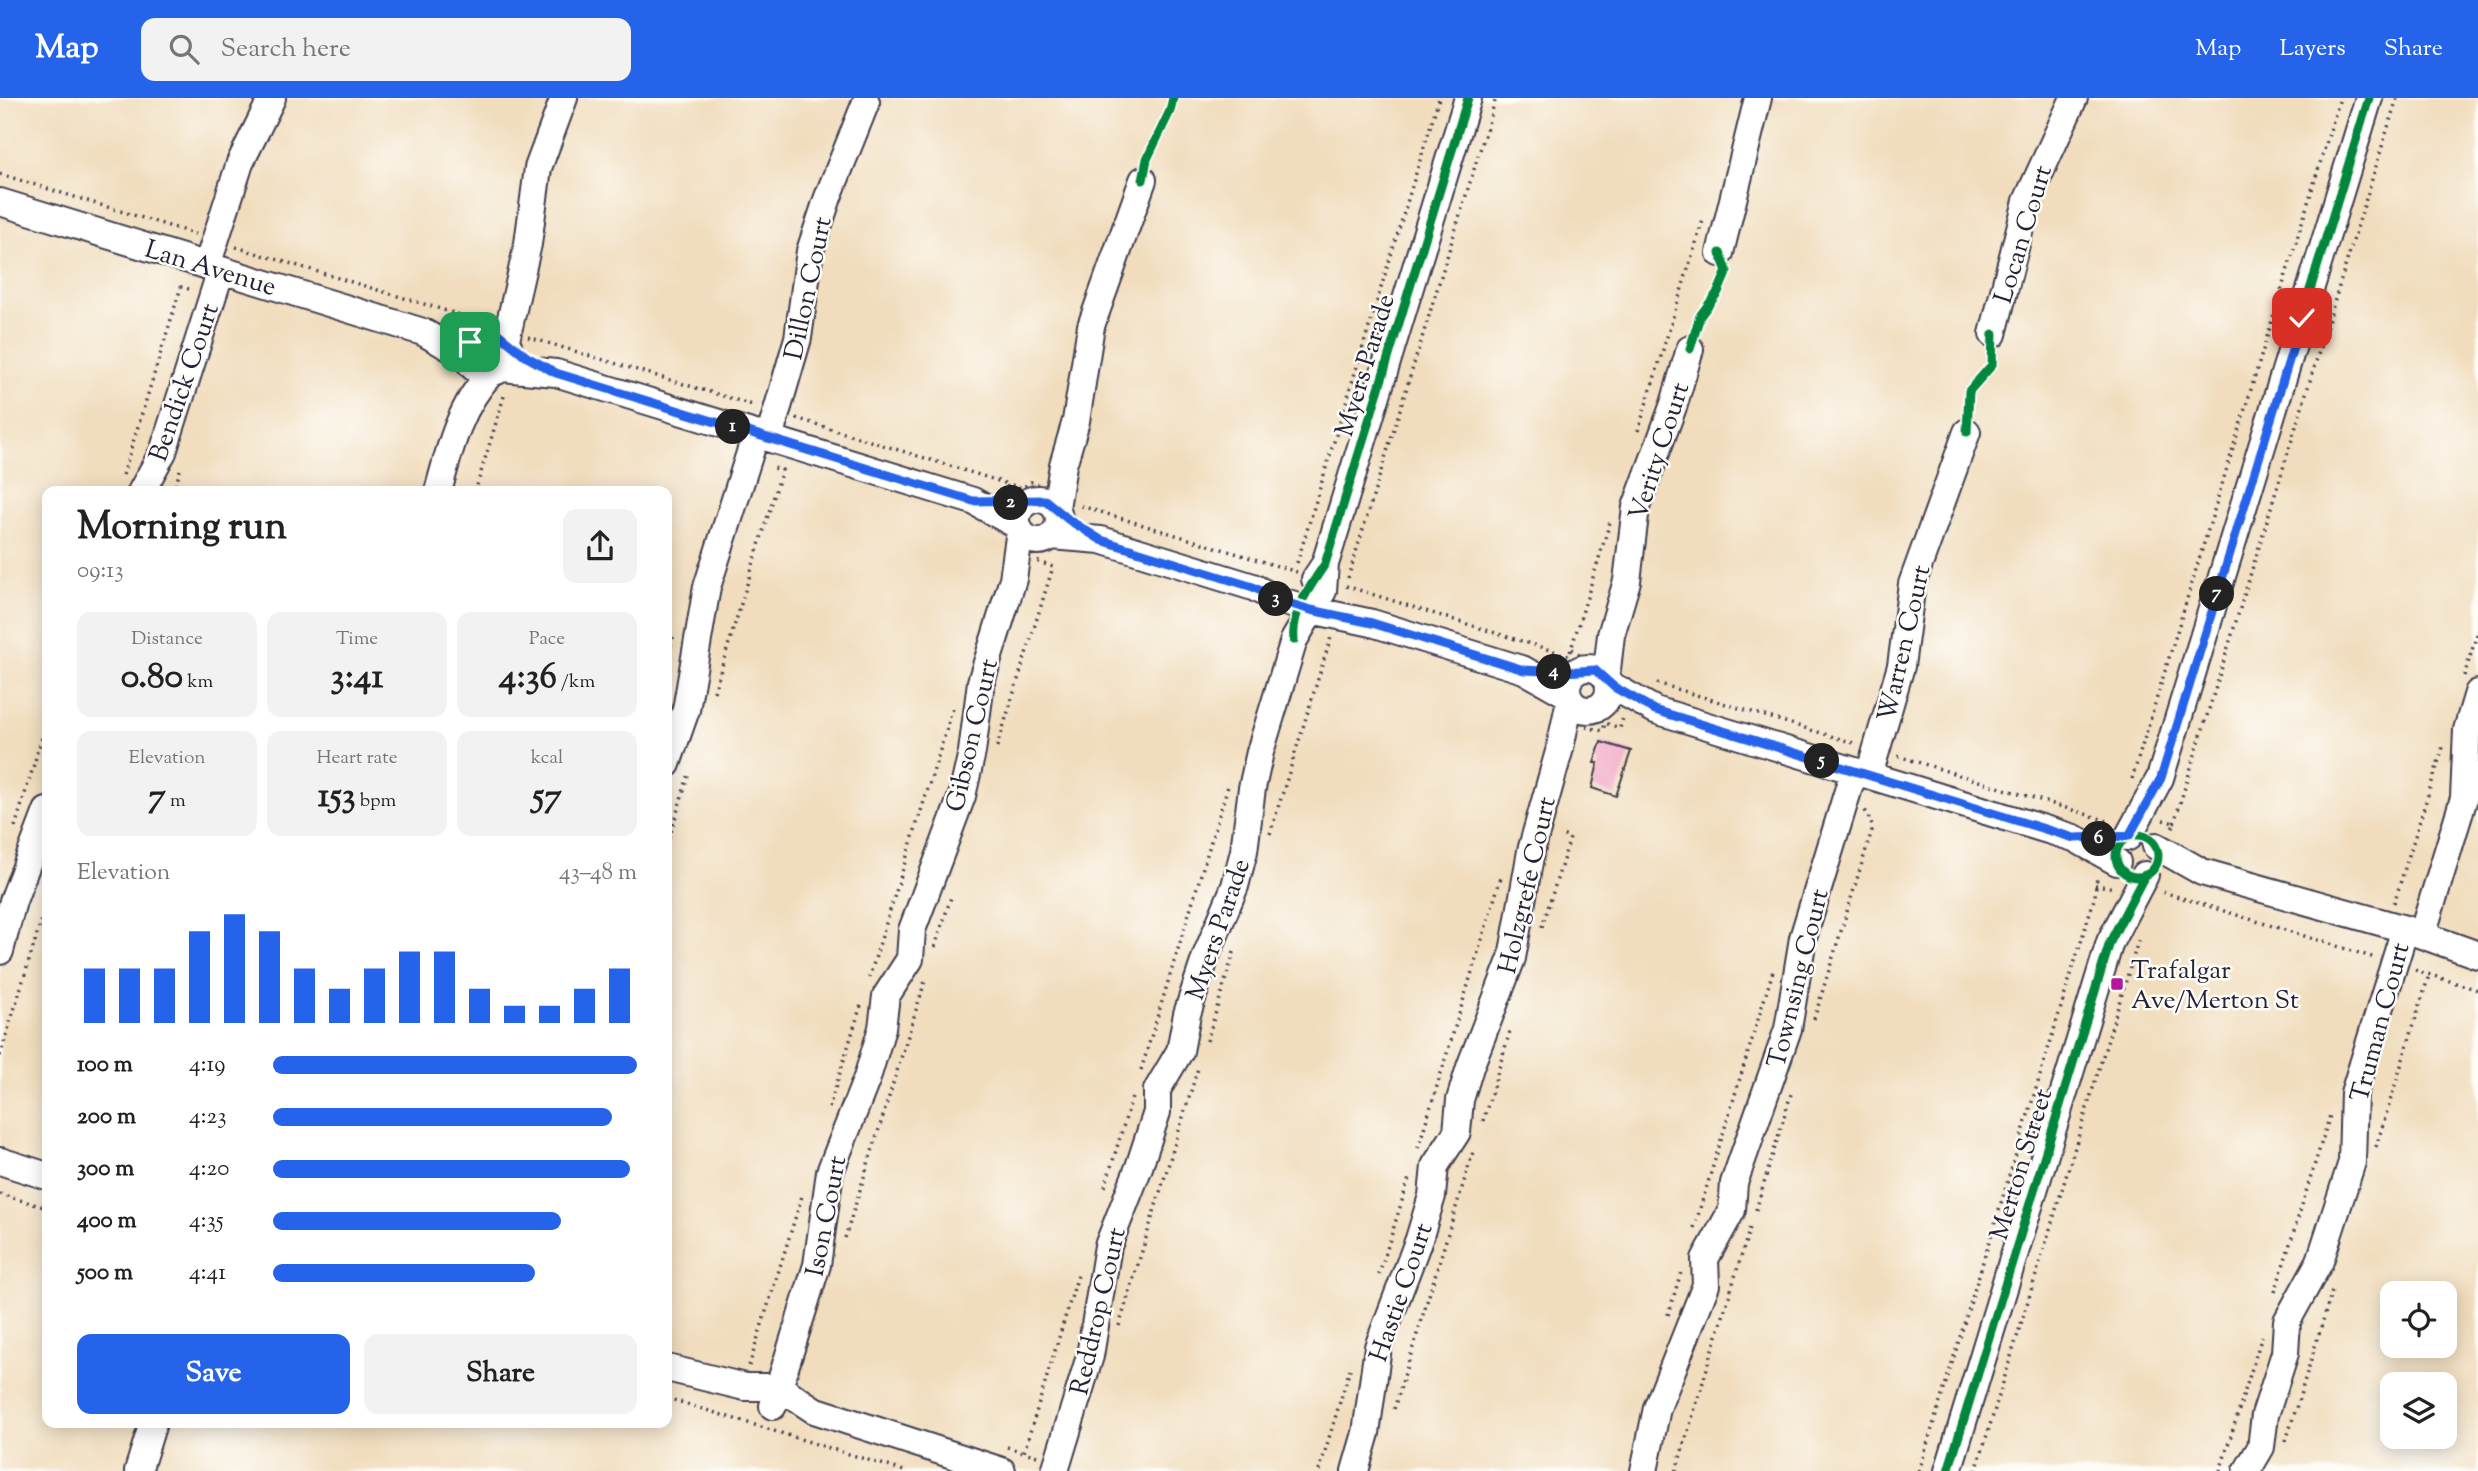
<!DOCTYPE html>
<html lang="en">
<head>
<meta charset="utf-8">
<style>
	:root { --surface:#fff; --page:#f2f2f2; --text:#222; --muted:#767676; --accent:#2563eb }
	body { margin:0; font-family:"Sorts Mill Goudy",serif; background:var(--page); color:var(--text); height:100vh; display:flex; flex-direction:column; font-size:26px; white-space:nowrap }
	* { box-sizing:border-box; margin:0 }
	p { font-size:23px; color:var(--muted) }
	.icon { flex:none; width:38px; height:38px; fill:none; stroke:currentColor; stroke-width:2; stroke-linecap:round; stroke-linejoin:round }
	.map { position:relative; flex:1; overflow:hidden }
	.drawer { position:absolute; left:42px; top:388px; width:630px; height:942px; display:flex; flex-direction:column; background:var(--surface); border-radius:14px; box-shadow:0 4px 18px #0003 }
	.drawer>* { flex:none }
	.fabs { position:absolute; left:2380px; top:1183px; display:grid; gap:14px }
	.fabs a { display:grid; place-items:center; width:77px; height:77px; border-radius:14px; background:var(--surface); box-shadow:0 4px 18px #0003; font-size:35px }
	.pin { position:absolute; display:grid; place-items:center; width:60px; height:60px; color:#fff; margin:-30px; border-radius:14px; box-shadow:0 4px 10px #0006 }
	.km { position:absolute; width:35px; height:35px; margin:-18px; border-radius:50%; background:#222; color:#fff; font-size:19px; line-height:35px; text-align:center }
	.round { display:grid; place-items:center; flex:none; width:74px; height:74px; border-radius:14px; background:var(--page) }
	.headline { display:flex; align-items:center; justify-content:space-between; height:119px; padding:0 35px }
	h1 { font-size:38px; font-weight:700; line-height:52px }
	.stats { display:grid; grid-template-columns:repeat(3,1fr); gap:10px; height:119px; padding:7px 35px }
	.stats div { display:grid; align-content:center; border-radius:14px; background:var(--page); text-align:center }
	.stats b { font-size:35px; font-weight:700 }
	.stats small { font-size:19px; font-weight:400 }
	.stats p { font-size:19px }
	.chart { height:196px; padding:14px 35px }
	.chart p { display:flex; justify-content:space-between }
	.chart svg { width:100%; height:126px; margin-top:7px; stroke:var(--accent); stroke-width:6 }
	.primary-button { display:flex; gap:14px; margin-top:auto; padding:14px 35px }
	.primary-button a { flex:1; height:80px; border-radius:14px; background:var(--accent); color:#fff; font-size:28px; font-weight:700; line-height:80px; text-align:center }
	.primary-button a+a { background:var(--page); color:var(--text) }
	ul { padding:0 35px; list-style:none; font-size:23px }
	li { display:grid; grid-template-columns:112px 84px 1fr; align-items:center; height:52px }
	li i { height:18px; border-radius:9px; background:var(--accent) }
	header { display:flex; align-items:center; gap:42px; box-sizing:border-box; height:98px; padding:0 35px; background:var(--accent); color:#fff }
	header strong { font-size:33px }
	nav { display:flex; gap:38px; margin-inline-start:auto; font-size:24px }
	.search { width:490px; height:63px; background:var(--page); display:flex; align-items:center; gap:18px; box-sizing:border-box; padding:0 24px; border-radius:14px; color:var(--muted); font-size:26px }
	.map>svg:first-child { display:block }
</style>
</head>
<body>
<header>
<strong>Map</strong>
<div class="search"><svg class="icon" aria-label="search" viewBox="0 0 24 24"><circle cx="10" cy="10" r="6"/><path d="M15 15l6 6"/></svg>Search here</div>
<nav><a>Map</a><a>Layers</a><a>Share</a></nav>
</header>
<div class="map">
<svg width="2478" height="1373" viewBox="0 0 2478 1373">
	<rect width="100%" height="100%" fill="#fdfcf7"/>
	<filter id="ink" filterUnits="userSpaceOnUse"><feTurbulence type="fractalNoise" baseFrequency=".0143" numOctaves="2"/><feDisplacementMap in="SourceGraphic" scale="14" xChannelSelector="R" yChannelSelector="G"/><feConvolveMatrix kernelMatrix="1 2 1 2 8 2 1 2 1" color-interpolation-filters="sRGB"/></filter>
	<filter id="wash" filterUnits="userSpaceOnUse"><feTurbulence type="fractalNoise" baseFrequency=".00686" numOctaves="4" result="noise"/><feDisplacementMap in="SourceGraphic" scale="28" xChannelSelector="R" yChannelSelector="G"/><feGaussianBlur stdDeviation="1.57" result="paint"/><feColorMatrix in="noise" values="0 0 0 0 0 0 0 0 0 0 0 0 0 0 0 0 0 1.4 0 .05"/><feComposite in="paint" operator="in"/></filter>
	<g filter="url(#wash)">
		<rect width="100%" height="100%" fill="#f1ddbd"/>
		<g id="blocks">
			<!-- building -->
			<path fill="#f3a8c8" d="M1601,644L1631,653L1616,698L1592,690L1598,665H1594Z"/>
		</g>
	</g>
	<g filter="url(#ink)">
		<use href="#blocks" fill-opacity="0" stroke="#413e4e" stroke-width="2"/>
		<g fill="none" stroke-linecap="round" stroke-linejoin="round">
			<defs>
				<path id="minor" d="M0,104L423,234L468,260
					M1720,155L1758,0
					M207,168L240,65L272,0
					M467 254a21 21 0 1 1 42 0a21 21 0 1 1-42 0Z
					M1993,236L2027,103L2074,0
					M506,242L528,146L538,70L564,0
					M502,270L556,275L973,403L1018,428
					M769,340L798,240L810,153L828,99L866,4
					M141,394L163,354L221,172
					M438,394C449,352 460,307 491,275
					M1017 422a21 21 0 1 1 42 0a21 21 0 1 1-42 0Z
					M1056,410L1063,367L1076,323L1091,228L1143,82
					M1051,438L1101,442L1253,489L1278,502L1311,512L1372,525L1524,572L1568,597
					M1315,481L1325,466L1468,0
					M1567 591a21 21 0 1 1 42 0a21 21 0 1 1-42 0Z
					M1606,580L1611,537L1627,483L1636,409L1674,306L1690,251
					M1607,582L1614,589L1655,612L2074,740L2117,764
					M667,666L686,612L707,489L756,336
					M1869,677L1901,568L1912,486L1967,334
					M2128,739L2160,680L2369,0
					M2156,748L2202,774L2405,831L2478,857
					M2422,837L2464,700L2467,632L2478,595
					M0,853L13,803L47,713
					M0,1063L47,1078
					M667,1270L745,1289H779L814,1312L1002,1373
					M773,1308L817,1167L830,1074L867,980L882,930L886,898L910,861L912,832L962,698L972,654L981,584L1013,481L1020,432
					M138,1373L153,1325
					M1055,1373L1090,1258L1108,1148L1139,1069L1157,1014V992L1180,953L1187,916L1206,858L1235,788L1244,753L1252,690L1260,654L1294,542L1323,493L1325,466
					M1355,1373L1366,1335L1378,1249L1419,1141L1432,1098L1435,1068L1457,1034L1460,1002L1470,969L1512,860L1531,753L1560,650L1570,602
					M1644,1373L1657,1310L1706,1187L1705,1161L1732,1112L1734,1085L1788,931L1803,840L1854,673
					M1948,1373L2110,844L2145,777
					M2247,1373L2261,1349L2265,1317L2285,1255L2287,1223L2320,1163L2352,1064L2354,995L2405,831"/>
			</defs>
			<!-- minor casing -->
			<use href="#minor" stroke="#413e4e" stroke-width="30"/>
			<!-- path -->
			<path stroke="#413e4e" stroke-width="3.5" stroke-dasharray="2 5" stroke-linecap="butt" d="M0,76L195,136
				M236,149L480,223L481,217L490,220
				M459,228L463,218
				M528,239L756,308
				M796,320L1008,386
				M1638,333L1703,122
				M123,377L181,189L193,192
				M174,394L180,372
				M475,394L505,295
				M1006,396L1008,386L1022,390L1031,384L1038,386
				M1081,408L1297,474
				M1297,465L1439,0
				M1348,480L1496,0
				M1346,488L1569,558L1610,424
				M1572,551L1585,560
				M667,561L674,536
				M2464,578L2478,533
				M1657,585L1857,646
				M714,594L782,372L770,369
				M1586,629L1603,633L1605,625L1620,630L1623,620
				M997,649L1053,469L1036,463
				M1898,658L2111,724
				M2132,681L2340,0
				M2163,722L2174,725L2172,733
				M2174,725L2397,0
				M15,729L47,623
				M1270,736L1331,539
				M667,747L689,675
				M2095,787L2115,790
				M2163,794L2375,860
				M2394,805L2443,649
				M1542,829L1570,740L1559,736
				M935,849L952,796
				M2415,872L2478,892
				M869,880L954,607
				M1814,921L1873,729L1865,712
				M1207,943L1234,854
				M0,958L47,804
				M1141,972L1228,688
				M829,1010L861,907
				M1483,1023L1511,930
				M2376,1049L2429,877
				M1418,1050L1502,776
				M1105,1089L1133,996
				M0,1096L47,1110
				M1756,1112L1791,996
				M1694,1130L1773,873
				M845,1140L926,880
				M1379,1177L1410,1077
				M2275,1194L2330,1017
				M1668,1217L1682,1171
				M1119,1228L1199,967
				M749,1268L803,1095
				M667,1300L904,1373
				M1394,1311L1474,1051
				M2286,1343L2333,1190
				M1007,1349L1023,1354
				M1037,1358L1024,1354L1079,1174
				M1319,1373L1350,1271
				M1676,1373L1751,1126
				M1919,1373L2095,798L2097,779
				M1976,1373L2139,840
				M2220,1373L2262,1238"/>
			<!-- minor -->
			<use href="#minor" stroke="#fff" stroke-width="26"/>
			<defs>
				<path id="cycleway" d="M1143,82L1147,61L1170,13L1173,0
					M1690,251L1700,218L1718,194L1727,173L1720,155
					M1967,334L1969,293L1992,267L1993,236
					M1294,542C1291,513 1310,489 1325,466L1468,0
					M2116 758a21 21 0 1 1 42 0a21 21 0 1 1-42 0Z
					M2128,739L2160,680L2369,0
					M1948,1373L2110,844L2145,777"/>
			</defs>
			<!-- cycleway casing -->
			<use href="#cycleway" stroke="#fdfcf7" stroke-width="13"/>
			<!-- cycleway -->
			<use href="#cycleway" stroke="#00873e" stroke-width="9"/>
		</g>
	</g>
	<g fill="none" stroke-linecap="round" stroke-linejoin="round" filter="url(#ink)">
		<defs>
			<path id="route" d="M470,244L482,234H496L527,259L556,275L973,403L1045,402L1069,422L1101,442L1253,489L1278,502L1311,512L1372,525L1524,572L1564,574L1595,572L1614,589L1655,612L2074,740L2129,738L2161,680L2302,220"/>
		</defs>
		<!-- route casing -->
		<use href="#route" stroke="#fff" stroke-width="14"/>
		<!-- route -->
		<use href="#route" stroke="#2563eb" stroke-width="9"/>
	</g>
	<!-- markers -->
	<rect fill="#b5179e" stroke="#fdfcf7" stroke-width="2.5" x="2110" y="879" width="14" height="14" rx="3.5"/>
	<g text-anchor="middle" stroke-width="5" stroke-linejoin="round" paint-order="stroke">
		<!-- street labels -->
		<g font-size="26" fill="#22223b" stroke="#fdfcf7">
			<text transform="translate(2022 136) rotate(-73)" y="9">Locan Court</text>
			<text transform="translate(211 169) rotate(17)" y="9">Lan Avenue</text>
			<text transform="translate(807 190) rotate(-78)" y="9">Dillon Court</text>
			<text transform="translate(1364 267) rotate(-73)" y="9">Myers Parade</text>
			<text transform="translate(183 284) rotate(-71)" y="9">Bendick Court</text>
			<text transform="translate(1658 353) rotate(-72)" y="9">Verity Court</text>
			<text transform="translate(1903 545) rotate(-77)" y="9">Warren Court</text>
			<text transform="translate(971 637) rotate(-77)" y="9">Gibson Court</text>
			<text transform="translate(1526 787) rotate(-77)" y="9">Holzgrefe Court</text>
			<text transform="translate(1217 831) rotate(-71)" y="9">Myers Parade</text>
			<text transform="translate(1797 880) rotate(-76)" y="9">Townsing Court</text>
			<text transform="translate(2379 924) rotate(-75)" y="9">Truman Court</text>
			<text transform="translate(2020 1066) rotate(-73)" y="9">Merton Street</text>
			<text transform="translate(825 1118) rotate(-79)" y="9">Ison Court</text>
			<text transform="translate(1400 1194) rotate(-71)" y="9">Hastie Court</text>
			<text transform="translate(1097 1213) rotate(-77)" y="9">Reddrop Court</text>
		</g>
		<!-- poi labels -->
		<g font-size="26" fill="#22223b" stroke="#fdfcf7" text-anchor="start">
			<text x="2131" y="880">Trafalgar<tspan x="2131" dy="30">Ave/Merton St</tspan></text>
		</g>
	</g>
</svg>
<div class="fabs">
<a><svg class="icon" aria-label="locate" viewBox="0 0 24 24"><circle cx="12" cy="12" r="6"/><path d="M12 2v4M12 18v4M2 12h4M18 12h4"/></svg></a>
<a><svg class="icon" aria-label="layers" viewBox="0 0 24 24"><path d="M12 4l9 5-9 5-9-5zM3 14l9 5 9-5"/></svg></a>
</div>
<div class="pin" style="left:470px;top:244px;background:#1e9e55"><svg class="icon" aria-label="arrive" viewBox="0 0 24 24"><path d="M6 21V4h12l-3 4 3 4H6"/></svg></div>
<div class="pin" style="left:2302px;top:220px;background:#d93025"><svg class="icon" aria-label="check" viewBox="0 0 24 24"><path d="M5 12l5 5 9-10"/></svg></div>
<b class="km" style="left:733px;top:329px">1</b>
<b class="km" style="left:1011px;top:405px">2</b>
<b class="km" style="left:1276px;top:501px">3</b>
<b class="km" style="left:1554px;top:574px">4</b>
<b class="km" style="left:1822px;top:663px">5</b>
<b class="km" style="left:2099px;top:741px">6</b>
<b class="km" style="left:2217px;top:496px">7</b>
<section class="drawer">
<div class="headline"><div><h1>Morning run</h1><p>09:13</p></div><a class="round"><svg class="icon" aria-label="share" viewBox="0 0 24 24"><path d="M12 15V3M7 8l5-5 5 5M5 13v7h14v-7"/></svg></a></div>
<div class="stats">
<div><p>Distance</p><b>0.80<small> km</small></b></div>
<div><p>Time</p><b>3:41</b></div>
<div><p>Pace</p><b>4:36<small> /km</small></b></div>
</div>
<div class="stats">
<div><p>Elevation</p><b>7<small> m</small></b></div>
<div><p>Heart rate</p><b>153<small> bpm</small></b></div>
<div><p>kcal</p><b>57</b></div>
</div>
<div class="chart"><p><span>Elevation</span>43–48 m</p>
<svg viewBox="0 0 160 44" preserveAspectRatio="none"><path d="M5 44V25M15 44V25M25 44V25M35 44V12M45 44V6M55 44V12M65 44V25M75 44V32M85 44V25M95 44V19M105 44V19M115 44V32M125 44V38M135 44V38M145 44V32M155 44V25"/></svg>
</div>
<ul>
<li><b>100 m</b>4:19<i style="width:100%"></i></li>
<li><b>200 m</b>4:23<i style="width:93%"></i></li>
<li><b>300 m</b>4:20<i style="width:98%"></i></li>
<li><b>400 m</b>4:35<i style="width:79%"></i></li>
<li><b>500 m</b>4:41<i style="width:72%"></i></li>
</ul>
<div class="primary-button"><a>Save</a><a>Share</a></div>
</section>
</div>
</body>
</html>
